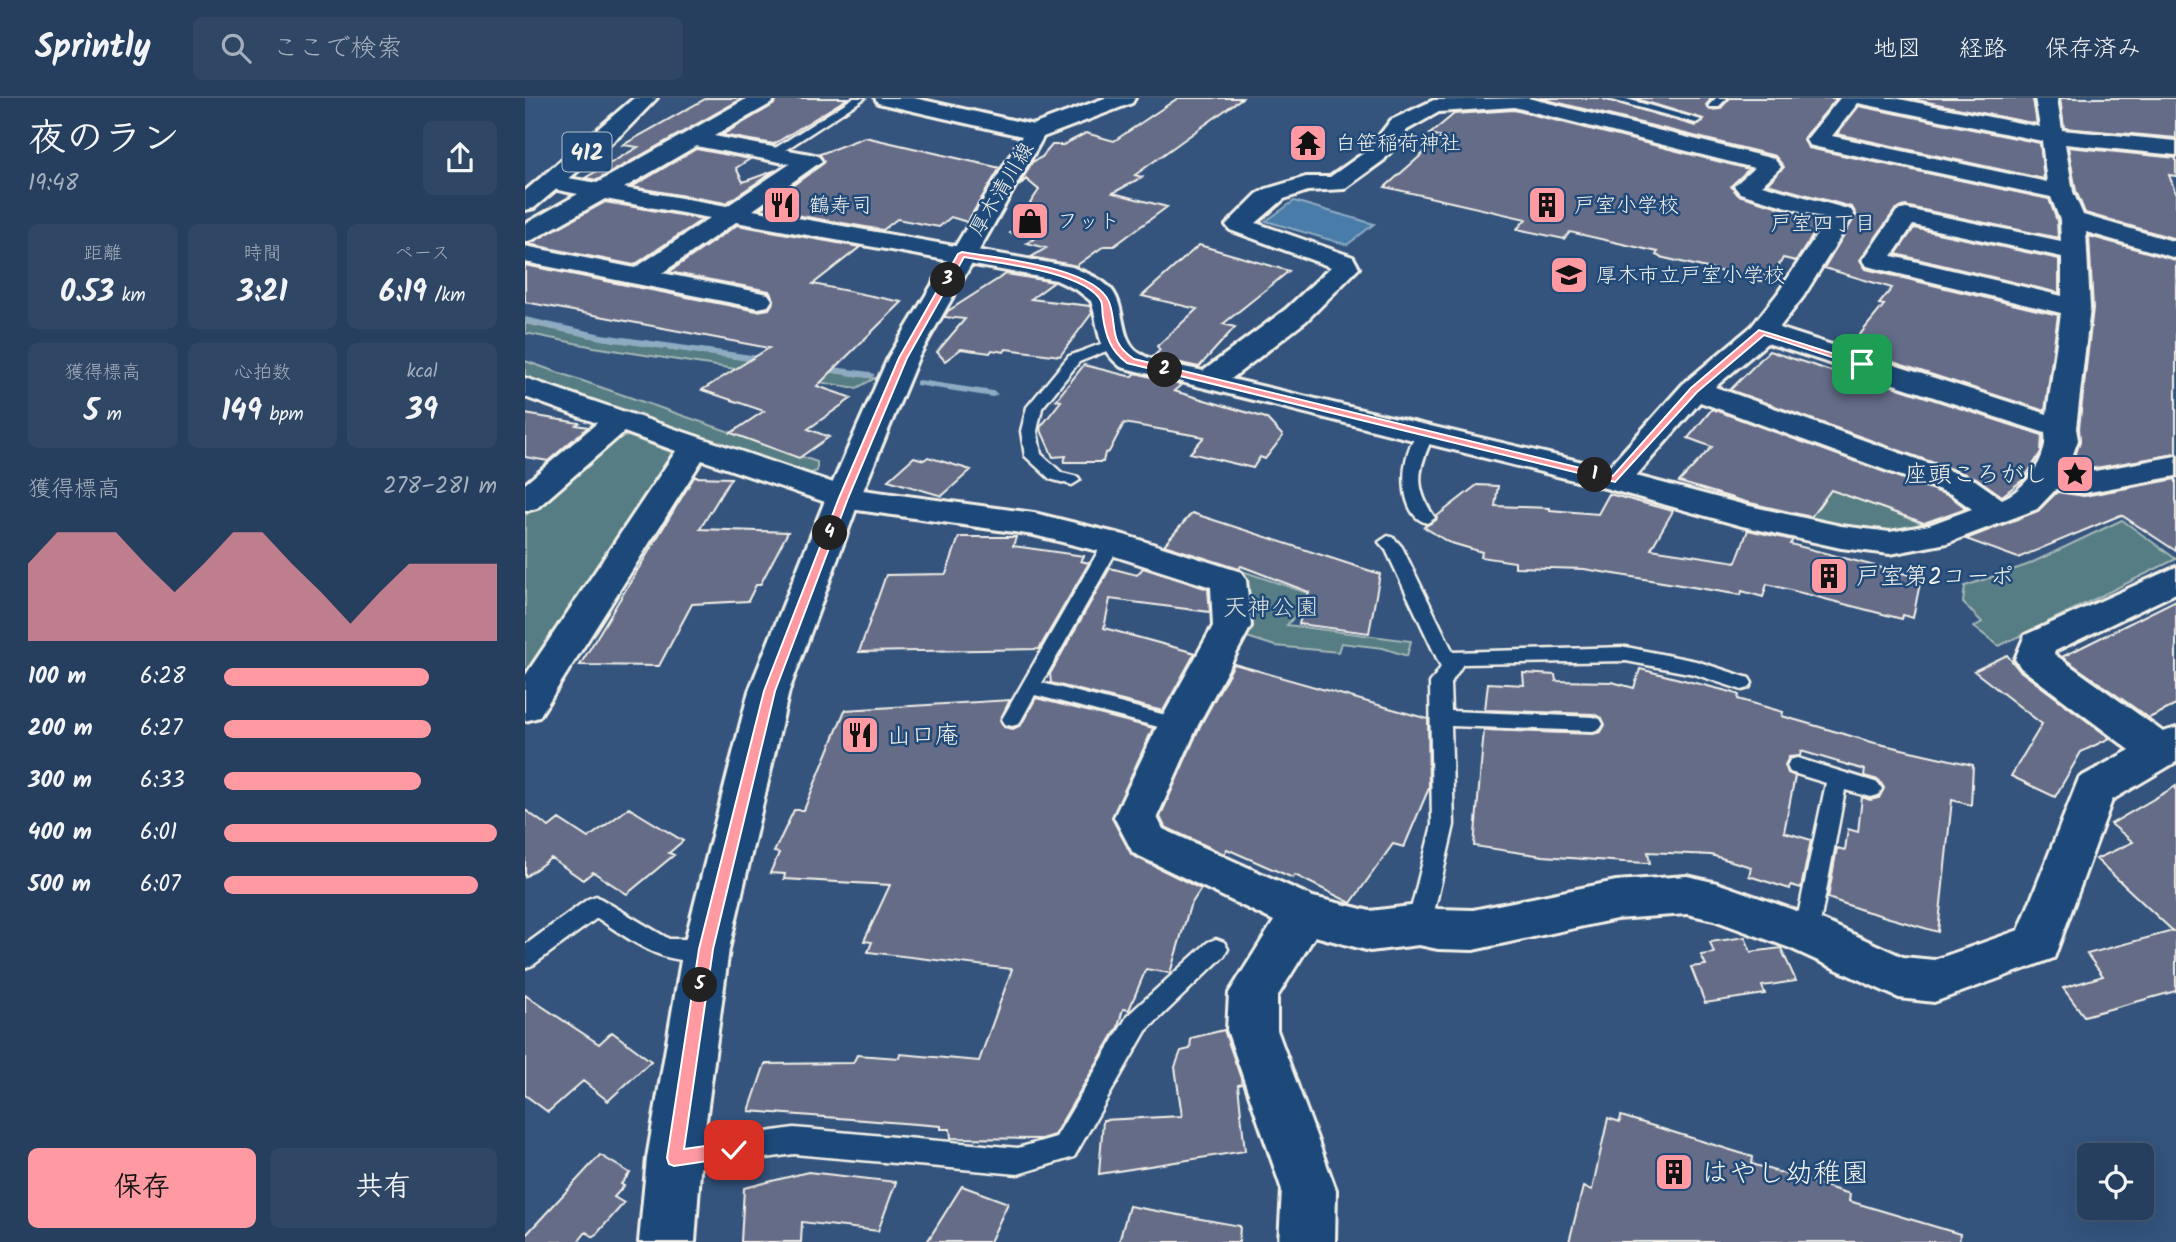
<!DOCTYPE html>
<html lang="ja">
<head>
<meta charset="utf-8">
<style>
	:root { --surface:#273f5e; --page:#2f4664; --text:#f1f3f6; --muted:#a4afbc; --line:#435873; --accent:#ff9aa2 }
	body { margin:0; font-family:Kalam,"Klee One",sans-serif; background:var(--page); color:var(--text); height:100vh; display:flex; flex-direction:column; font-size:26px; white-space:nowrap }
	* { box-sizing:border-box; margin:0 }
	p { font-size:23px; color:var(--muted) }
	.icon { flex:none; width:38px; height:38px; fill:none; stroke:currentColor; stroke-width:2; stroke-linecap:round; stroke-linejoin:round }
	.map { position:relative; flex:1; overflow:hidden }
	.side { display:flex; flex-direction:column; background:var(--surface); width:525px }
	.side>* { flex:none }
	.controls { position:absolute; left:1552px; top:1045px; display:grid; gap:14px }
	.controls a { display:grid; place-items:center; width:77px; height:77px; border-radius:10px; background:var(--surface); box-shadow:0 7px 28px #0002,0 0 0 2px var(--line); font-size:35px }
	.pin { position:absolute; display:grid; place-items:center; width:60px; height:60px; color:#fff; margin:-30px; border-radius:14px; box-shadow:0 4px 10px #0006 }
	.km { position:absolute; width:35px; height:35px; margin:-18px; border-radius:50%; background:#222; color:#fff; font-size:19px; line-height:35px; text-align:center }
	.round { display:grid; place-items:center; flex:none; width:74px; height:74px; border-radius:10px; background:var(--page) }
	.head { display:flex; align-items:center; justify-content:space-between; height:119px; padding:0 28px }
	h1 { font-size:38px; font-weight:800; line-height:52px }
	.figures { display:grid; grid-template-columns:repeat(3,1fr); gap:10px; height:119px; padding:7px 28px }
	.figures div { display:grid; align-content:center; border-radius:10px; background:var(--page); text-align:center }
	.figures b { font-size:30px; font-weight:800 }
	.figures small { font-size:19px; font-weight:400 }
	.figures p { font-size:19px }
	.chart { height:196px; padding:14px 28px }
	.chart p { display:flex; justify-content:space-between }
	.chart svg { width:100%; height:126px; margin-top:7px; fill:var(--accent); opacity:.7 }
	.action { display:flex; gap:14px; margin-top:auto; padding:14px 28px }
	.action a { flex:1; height:80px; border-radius:10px; background:var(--accent); color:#111; font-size:28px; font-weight:800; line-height:80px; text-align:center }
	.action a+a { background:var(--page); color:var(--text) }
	ul { padding:0 28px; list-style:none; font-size:23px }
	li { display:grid; grid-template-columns:112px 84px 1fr; align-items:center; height:52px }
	li i { height:18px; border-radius:9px; background:var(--accent) }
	header { display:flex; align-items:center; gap:42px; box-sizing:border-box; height:98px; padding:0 35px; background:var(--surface); border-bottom:2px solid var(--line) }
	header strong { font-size:33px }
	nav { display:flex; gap:38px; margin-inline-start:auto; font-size:24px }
	.search { width:490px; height:63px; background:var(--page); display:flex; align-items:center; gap:18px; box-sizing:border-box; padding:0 24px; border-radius:10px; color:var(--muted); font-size:26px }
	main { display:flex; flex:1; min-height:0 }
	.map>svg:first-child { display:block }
</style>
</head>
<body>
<header>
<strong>Sprintly</strong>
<div class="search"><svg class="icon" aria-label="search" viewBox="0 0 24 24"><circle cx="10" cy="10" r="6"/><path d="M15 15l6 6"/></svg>ここで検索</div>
<nav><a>地図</a><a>経路</a><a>保存済み</a></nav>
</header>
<main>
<section class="side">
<div class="head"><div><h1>夜のラン</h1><p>19:48</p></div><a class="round"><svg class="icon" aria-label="share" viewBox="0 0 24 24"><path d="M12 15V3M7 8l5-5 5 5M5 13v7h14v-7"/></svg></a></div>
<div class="figures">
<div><p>距離</p><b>0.53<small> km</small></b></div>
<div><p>時間</p><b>3:21</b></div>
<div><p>ペース</p><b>6:19<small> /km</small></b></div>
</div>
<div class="figures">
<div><p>獲得標高</p><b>5<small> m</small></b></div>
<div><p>心拍数</p><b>149<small> bpm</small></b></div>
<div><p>kcal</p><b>39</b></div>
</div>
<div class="chart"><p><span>獲得標高</span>278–281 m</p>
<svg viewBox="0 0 160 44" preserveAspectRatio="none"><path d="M0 44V17L10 6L20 6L30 6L40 17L50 27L60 17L70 6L80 6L90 17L100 27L110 38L120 27L130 17L140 17L150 17L160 17V44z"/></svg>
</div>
<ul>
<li><b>100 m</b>6:28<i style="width:75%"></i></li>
<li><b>200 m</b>6:27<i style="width:76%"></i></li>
<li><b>300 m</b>6:33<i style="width:72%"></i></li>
<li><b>400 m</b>6:01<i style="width:100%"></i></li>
<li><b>500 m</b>6:07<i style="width:93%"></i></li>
</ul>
<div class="action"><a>保存</a><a>共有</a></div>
</section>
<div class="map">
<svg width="1651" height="1144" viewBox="0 0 1651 1144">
	<rect width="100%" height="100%" fill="#34547e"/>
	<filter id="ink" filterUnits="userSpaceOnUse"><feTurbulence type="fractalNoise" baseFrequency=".0143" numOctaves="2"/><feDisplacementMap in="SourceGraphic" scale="14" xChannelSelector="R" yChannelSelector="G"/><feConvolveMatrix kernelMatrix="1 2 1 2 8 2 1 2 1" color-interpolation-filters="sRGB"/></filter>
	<g filter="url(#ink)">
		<!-- green -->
		<path fill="#567d83" stroke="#a5b7b6" stroke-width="2" d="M0,225L77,241L350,280L332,290L69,249L0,235Z
			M0,263L292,364V373L278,378L0,279Z
			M103,338L146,354L147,363L0,583V418L87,341Z
			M1305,390L1401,427L1365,439L1279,422Z
			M1597,422L1651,461L1474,548L1449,529L1457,524L1438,505L1440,488L1502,467Z
			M720,474L789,497L762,527L886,543L882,558L858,550L816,545L813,554L750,548L722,539Z"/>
		<!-- water -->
		<path fill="#4a7ca8" stroke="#8eabc2" stroke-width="2" d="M769,103L849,126L822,147L741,123Z"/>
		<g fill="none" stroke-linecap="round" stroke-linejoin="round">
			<!-- stream -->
			<path fill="#8eabc2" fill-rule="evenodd" d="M0,219L77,236L241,259L246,262L241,265L77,242L0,225Z
				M294,267L345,274L350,277L345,280L291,272V268Z
				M394,282L468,293L473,296L468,299L391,287V283Z"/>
		</g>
		<!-- building -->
		<path fill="#656c88" stroke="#f4f1e8" stroke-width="2" d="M182,0H218L72,82L60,80L113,49L98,47Z
			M253,0H323L249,46L197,37L248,7Z
			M653,0H717L610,77L617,79L588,95L642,109L589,148H579L551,168L506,159L521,150L502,145L509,141L485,135L514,92L501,81L494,88L507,64L517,59L527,47H538L561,35L589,43Z
			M1014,0H1077L1170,28L1178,21L1108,0H1187L1181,7L1185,12L1195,11L1205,0H1312L1279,40L1283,50L1524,101L1532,123L1533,140L1380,108L1370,112L1335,162L1341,171L1533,217L1520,313L1324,250L1359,207L1354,206L1367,190L1299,170L1331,116L1327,109L1242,86L1259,69L1250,58Z
			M1382,0H1508L1512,26Z
			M1535,0H1651V40L1539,30Z
			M1334,8L1515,45L1519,81L1312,36Z
			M989,12L1224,71L1206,88L1213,97L1298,122L1271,163L1258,160L1248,178L1241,176L1237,183L1135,159L1131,157L1133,154L1045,134L1039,141L992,131L1001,121L860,89L917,39L905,36L929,16Z
			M340,39L475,70L442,124L426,119L414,129L372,121L358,132L235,111L299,65L295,56Z
			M1543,49L1651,60V78L1644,77L1651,96V141L1560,115L1551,93Z
			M171,51L225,61L211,70L218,84L251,72L201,105L107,89Z
			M80,104L178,121L109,167L3,146Z
			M212,127L335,149L288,186L377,204L292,288L327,300L283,331L304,339L274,360L206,335L239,313L177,292L244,250L0,204V167L232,213L244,211L249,203L244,193L144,174Z
			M1389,130L1534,161V195L1371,156Z
			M1564,138L1651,162V356L1559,372L1546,371L1555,343L1554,330L1568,210Z
			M674,147L764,173L698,226L710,229L674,269L628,259L635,252L632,248L672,211L617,198Z
			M481,176L529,184L506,201L565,208L567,215L535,258L481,251L479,254L467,252L465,255L436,251L420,263L412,254L440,221L419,219L423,213Z
			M1244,253L1306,273L1309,269L1517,337L1516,354L1499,381L1477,398L1451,380L1205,292Z
			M559,267L607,279L611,275L656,287L649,293L741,320L758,338L740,361L735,359L728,370L665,355L679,339L599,325L584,354L580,355L578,364H539L541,358L528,359L515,330L536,303L531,302Z
			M1187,311L1425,398L1441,410L1399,425L1306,392L1286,419L1221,404L1154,384L1187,349L1163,340Z
			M0,316L54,325L51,327L63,329L23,363L0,359Z
			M389,359L399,362L403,359L446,372L417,398L363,382Z
			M169,379L206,380L175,431L263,434L235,487H231L223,503L167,506L134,568L55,567Z
			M1651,381V453L1596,417L1493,460L1441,441L1513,413L1532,394L1559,398Z
			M952,387L973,388L970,408L1025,410V412L1073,416L1084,396L1148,413L1126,451L1211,464L1223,432L1268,442L1265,446L1396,480L1388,520L1378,517L1377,521L1242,486L1238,499L1217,493L1216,497L1059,471L990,469V464L956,459L957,454L923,444L899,429L911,422L912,418Z
			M667,415L855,476L844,535L774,526L784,494L716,468L714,471L639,447Z
			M434,439H491L488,448L559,458L556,463L564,465L514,551L334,554L361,477L421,476Z
			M585,470L612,477L618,470L683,491L685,514L585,501L579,530L670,555L638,613L526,585L525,576Z
			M1651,502V607L1624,620L1537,559Z
			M1482,557L1494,572L1585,640L1556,654L1530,699L1486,678L1517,626L1449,573Z
			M709,566L903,621L904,690L879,749L868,746L826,805L770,777L768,780L702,751L699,756L640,729L635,719L675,628Z
			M1115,571L1206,594L1214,597L1213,601L1258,614L1257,618L1350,645L1448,667L1446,707L1427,702L1413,834L1337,812L1303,800L1312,750L1320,752L1323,731L1333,734L1337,699L1345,702L1354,700L1359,690L1354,682L1339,678L1340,672L1276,653L1275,658L1264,659L1260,667L1263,675L1270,678L1259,734L1286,742L1276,790L1266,787L1265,791L1224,778L1226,769L1186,757L1123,754L1125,765L1099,764L1018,758L949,748L959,632L1068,636L1076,634L1080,627L1077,620L1068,616L960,612L963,585L999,587L998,575L1030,577L1031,583L1087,584L1109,590Z
			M511,600L628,630L587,720L607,757L676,791L665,808L645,875L621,871L604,912L598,911L593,929L529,1037L516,1041L426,1040L425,1031H416V1028L224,1013L240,966L328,965L332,957L374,960L375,956L454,963L487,871L343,854L347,844L339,843L365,787L259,781L260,776L245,775L254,755L249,754L269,712H279L320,612L485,602L475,622L479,629L488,631L496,627Z
			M1651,688V893L1559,918L1538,890L1578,878L1562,856L1648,833L1571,761L1608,744L1586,726Z
			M104,710L158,743L144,755L149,757L102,796L68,774L58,782L26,760L0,779V712L24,729L34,721L63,740Z
			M1220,839L1226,854L1256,850L1271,883L1237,888L1240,896L1180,905L1166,869L1181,867L1176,857L1189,855L1185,844Z
			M0,897L74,946L87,934L126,963L83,1003L58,983L23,1014L0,997Z
			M699,932L718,986L713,987L720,1053L574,1076L578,1022L657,1018L650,969L656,953L665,951L666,940Z
			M1096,1018L1228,1059L1227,1066L1325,1096L1324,1103L1435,1136L1434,1144H1044L1058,1089L1067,1092L1083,1020L1095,1024Z
			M75,1057L105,1075L96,1086L99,1088L89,1099L99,1105L69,1139L61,1134L53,1144H0V1138Z
			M283,1074L371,1084L353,1133L277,1124L276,1144H216L219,1090Z
			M437,1088L483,1105L465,1144H402Z
			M604,1108L715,1128L714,1144H594Z"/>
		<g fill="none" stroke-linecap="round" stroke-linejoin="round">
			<defs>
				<path id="lane" d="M328,0H340L251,58L241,56Z
					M1080,0H1098L1176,22L1171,25Z
					M1191,0H1202L1193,9H1185L1184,7Z
					M589,241L596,245L594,248L554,264L517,310L512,333L516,356L537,375L553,379L555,382L547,387L525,381L500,358L496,333L502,309L544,258Z
					M901,331L909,336C893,371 888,388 910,420L902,425C868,417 876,337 901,331Z
					M863,438L869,440L877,449L928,554L1101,549L1171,563L1224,580L1227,585L1224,590L1217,592L1169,576L1101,563L938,566L925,586L926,613L1068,619L1075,621L1078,626L1075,631L1068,633L926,628L929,727L906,827L902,834L894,837L886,834L882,827L907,727L905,585L916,569L861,452L854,444Z
					M587,439L596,445L517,585L660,622L663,627L660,632L653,634L510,597L494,626L487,628L480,626L477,621L480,616L578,445Z
					M1272,660L1353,685L1357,691L1353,697L1346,699L1320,692L1293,836L1289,843L1281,846L1273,843L1269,836L1301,685L1265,674L1262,668L1265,662Z
					M71,798L144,841H181L189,844L193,851L189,858C144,874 108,843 72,820L8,867L0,870V847L63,801Z
					M691,841L699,844L703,851L699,858L621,933L549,1059L493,1076L269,1056L151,1073L142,1069L138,1060L142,1051L151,1047L269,1030L493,1050L531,1039L603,917L683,844Z"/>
				<path id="street" d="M223,0H250L247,5L189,38L285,56L293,58L297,63L228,112L547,169C561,175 576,180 586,191C602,210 593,241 614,255C631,266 659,268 678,273L761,211L806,169L705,132L701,127L732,96L741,91L781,79H805L843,52L866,22L909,2L1003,0L1249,61L1256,69L1237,87L1326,112L1329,117L1278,199L1254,230L1522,316L1536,215L1342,168L1338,162L1372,113L1381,111L1536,143L1535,122L1526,99L1292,49L1284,47L1281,42L1315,0H1369L1515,29L1510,0H1532L1537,32L1651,43V57L1540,46L1548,94L1558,117L1651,144V160L1561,134L1565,210L1551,330L1553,342L1542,373L1559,375L1651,358V378L1559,395L1531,391L1512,411L1422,445L1365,456L1316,450L1217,428L1080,390L596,269C569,247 576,232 566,203L552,192L531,182L211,124L137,175L243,196L247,202L243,208L233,210L0,164V148L110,170L185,120L80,101L9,141L0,144V126L53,96L18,89L14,84L18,79L26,77L72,85ZM1333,5L1517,43L1522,84L1307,38ZM989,9L1229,70L1209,88L1215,95L1302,121L1253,195L1227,228L1158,286L1083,370L706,281L781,223L834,170L828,159L731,125L759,101L783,93L819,91L859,62L882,32L914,14ZM171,48L265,66L202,108L99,90ZM1388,127L1537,159V198L1367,158ZM1242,245L1520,335C1524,360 1499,393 1477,401L1450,382L1190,289ZM1175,304L1426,396L1447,411L1404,427L1365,434L1316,428L1220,407L1111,378Z
					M0,280L323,390L509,415L599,437L716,474L721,482L726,528L673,627L632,719L638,731L788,799L845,813L894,807L913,811L948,812L1091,783L1162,778L1192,785L1297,822L1378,859L1409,862L1494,832L1554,680L1605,652L1496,570L1490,561L1500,537L1651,469V495L1530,553L1529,556L1638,634L1651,630V664L1587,702L1529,860L1409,904L1374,900L1265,850L1189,822L1162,816L1091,821L948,852L913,851L894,847L845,853L790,838L752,899V932L811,1092L810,1144H754L757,1092L702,932L704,895L749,823L608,755L589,719L633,627L688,528L686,489L577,454L509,437L318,410L177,362L14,619L0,623V578L151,353L99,334L12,410L0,413V386L72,325L0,299Z"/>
				<path id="secondary" d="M580,0H610L607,5L518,39H502L499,34L502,29Z"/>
				<path id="primary" d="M350,0H389L518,29L521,34L393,260L335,400L264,593L204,851L176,1060L170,1144H114L122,1060L158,851L224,593L301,400L363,260L497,38L353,5Z"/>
				<path id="highway" d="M109,0H132L98,35L9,110L0,112V93Z"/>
			</defs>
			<!-- lane casing -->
			<use href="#lane" stroke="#f4f1e8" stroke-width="5"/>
			<!-- street casing -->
			<use href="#street" stroke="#f4f1e8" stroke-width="6"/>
			<!-- secondary casing -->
			<use href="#secondary" stroke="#f4f1e8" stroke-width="6"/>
			<!-- primary casing -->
			<use href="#primary" stroke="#f4f1e8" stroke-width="6"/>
			<!-- highway casing -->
			<use href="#highway" stroke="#f4f1e8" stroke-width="6"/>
			<!-- lane -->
			<use href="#lane" fill="#1f4a7a" fill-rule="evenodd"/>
			<!-- street -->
			<use href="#street" fill="#1f4a7a" fill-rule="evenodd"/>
			<!-- secondary -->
			<use href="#secondary" fill="#1f4a7a" fill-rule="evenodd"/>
			<!-- primary -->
			<use href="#primary" fill="#1f4a7a" fill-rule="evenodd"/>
			<!-- highway -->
			<use href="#highway" fill="#1f4a7a" fill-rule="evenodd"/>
		</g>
	</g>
	<!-- route -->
	<path fill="#ff9aa2" stroke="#fff" stroke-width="2" d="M437,154C471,160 570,169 584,204C593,228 582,243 609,261L1088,378L1166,290L1234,232L1341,266L1334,268L1239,237L1172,294L1090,384L602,265C586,253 581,239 578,219C577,215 578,207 576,203C560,173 471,165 439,159L382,260L323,400L250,593L188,851L159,1051L209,1044L215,1046L217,1052L215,1057L209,1059L149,1068L144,1066L142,1060L174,851L239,593L314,400L374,260L433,156Z"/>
	<!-- icons -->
	<defs>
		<symbol id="temple-square" viewBox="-11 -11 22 22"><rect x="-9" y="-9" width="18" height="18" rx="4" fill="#ff9aa2" stroke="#1f4a7a"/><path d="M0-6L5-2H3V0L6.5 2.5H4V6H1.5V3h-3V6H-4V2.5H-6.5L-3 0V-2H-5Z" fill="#111"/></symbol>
		<symbol id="restaurant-square" viewBox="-11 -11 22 22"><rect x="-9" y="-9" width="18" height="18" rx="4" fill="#ff9aa2" stroke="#1f4a7a"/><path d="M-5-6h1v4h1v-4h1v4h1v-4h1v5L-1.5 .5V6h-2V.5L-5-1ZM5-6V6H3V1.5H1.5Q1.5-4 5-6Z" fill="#111"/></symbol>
		<symbol id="building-square" viewBox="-11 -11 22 22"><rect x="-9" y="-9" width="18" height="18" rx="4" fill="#ff9aa2" stroke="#1f4a7a"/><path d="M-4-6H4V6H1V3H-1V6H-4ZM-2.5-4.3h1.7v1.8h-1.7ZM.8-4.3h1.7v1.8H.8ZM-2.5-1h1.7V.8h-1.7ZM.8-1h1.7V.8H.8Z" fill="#111"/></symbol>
		<symbol id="shop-square" viewBox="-11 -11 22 22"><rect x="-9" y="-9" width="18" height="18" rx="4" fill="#ff9aa2" stroke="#1f4a7a"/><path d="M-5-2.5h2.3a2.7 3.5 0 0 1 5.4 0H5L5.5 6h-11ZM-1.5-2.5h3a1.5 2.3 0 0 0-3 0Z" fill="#111"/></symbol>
		<symbol id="school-square" viewBox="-11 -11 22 22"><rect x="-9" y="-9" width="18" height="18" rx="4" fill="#ff9aa2" stroke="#1f4a7a"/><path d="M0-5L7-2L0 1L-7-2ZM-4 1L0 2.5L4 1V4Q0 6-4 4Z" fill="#111"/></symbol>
		<symbol id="sight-square" viewBox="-11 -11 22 22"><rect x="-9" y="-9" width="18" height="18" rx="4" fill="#ff9aa2" stroke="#1f4a7a"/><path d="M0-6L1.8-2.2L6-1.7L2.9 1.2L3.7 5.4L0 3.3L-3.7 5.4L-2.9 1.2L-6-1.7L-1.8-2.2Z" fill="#111"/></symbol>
	</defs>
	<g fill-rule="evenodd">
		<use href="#temple-square" x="761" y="23" width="44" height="44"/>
		<use href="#restaurant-square" x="235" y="85" width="44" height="44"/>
		<use href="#building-square" x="1000" y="85" width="44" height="44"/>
		<use href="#shop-square" x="483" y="101" width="44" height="44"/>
		<use href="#school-square" x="1022" y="155" width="44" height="44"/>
		<use href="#sight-square" x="1528" y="354" width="44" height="44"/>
		<use href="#building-square" x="1282" y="456" width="44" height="44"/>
		<use href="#restaurant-square" x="313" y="615" width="44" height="44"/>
		<use href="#building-square" x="1127" y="1052" width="44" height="44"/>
	</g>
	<g text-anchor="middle" stroke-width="5" stroke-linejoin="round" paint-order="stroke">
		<!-- far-poi labels -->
		<g font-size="21" fill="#f4f1e8" stroke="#1f4a7a" text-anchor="start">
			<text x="810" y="52">白笹稲荷神社</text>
			<text x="284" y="114">鶴寿司</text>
			<text x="1049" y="114">戸室小学校</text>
			<text x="532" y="130">フット</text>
			<text x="1071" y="184">厚木市立戸室小学校</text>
		</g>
		<!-- far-street labels -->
		<g font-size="21" fill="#f4f1e8" stroke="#1f4a7a">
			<text transform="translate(476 91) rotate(-59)" y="7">厚木清川線</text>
		</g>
		<!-- far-neighbourhood labels -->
		<g font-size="21" fill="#f4f1e8" stroke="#1f4a7a">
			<text x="1298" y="132">戸室四丁目</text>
		</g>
		<!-- shield labels -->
		<rect fill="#1f4a7a" stroke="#b4bfc7" stroke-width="2" x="37.5" y="34.5" width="49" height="39" rx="5"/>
		<g font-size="23" font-weight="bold" fill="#f4f1e8">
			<text x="62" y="62">412</text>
		</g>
		<!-- poi labels -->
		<g font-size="24" fill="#f4f1e8" stroke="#1f4a7a" text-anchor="start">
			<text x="1523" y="384" text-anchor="end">座頭ころがし</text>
			<text x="1331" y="486">戸室第2コーポ</text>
			<text x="362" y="645">山口庵</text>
		</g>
		<!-- park labels -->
		<g font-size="24" fill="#dce0d9" stroke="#1f4a7a">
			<text x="746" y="517">天神公園</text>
		</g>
		<!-- near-poi labels -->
		<g font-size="28" fill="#f4f1e8" stroke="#1f4a7a" text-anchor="start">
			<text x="1176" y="1084">はやし幼稚園</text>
		</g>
	</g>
</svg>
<div class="controls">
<a><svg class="icon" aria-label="locate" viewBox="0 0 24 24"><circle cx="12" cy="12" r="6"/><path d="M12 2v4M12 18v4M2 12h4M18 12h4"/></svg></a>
</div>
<div class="pin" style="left:1337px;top:266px;background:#1e9e55"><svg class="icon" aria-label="arrive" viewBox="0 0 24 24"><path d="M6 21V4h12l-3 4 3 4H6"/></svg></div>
<div class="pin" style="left:209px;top:1052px;background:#d93025"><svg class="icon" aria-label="check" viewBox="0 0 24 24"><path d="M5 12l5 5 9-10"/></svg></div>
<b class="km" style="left:1070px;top:377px">1</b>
<b class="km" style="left:640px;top:272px">2</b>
<b class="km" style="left:423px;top:182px">3</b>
<b class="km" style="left:305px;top:435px">4</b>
<b class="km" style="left:175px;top:887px">5</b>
</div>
</main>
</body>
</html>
